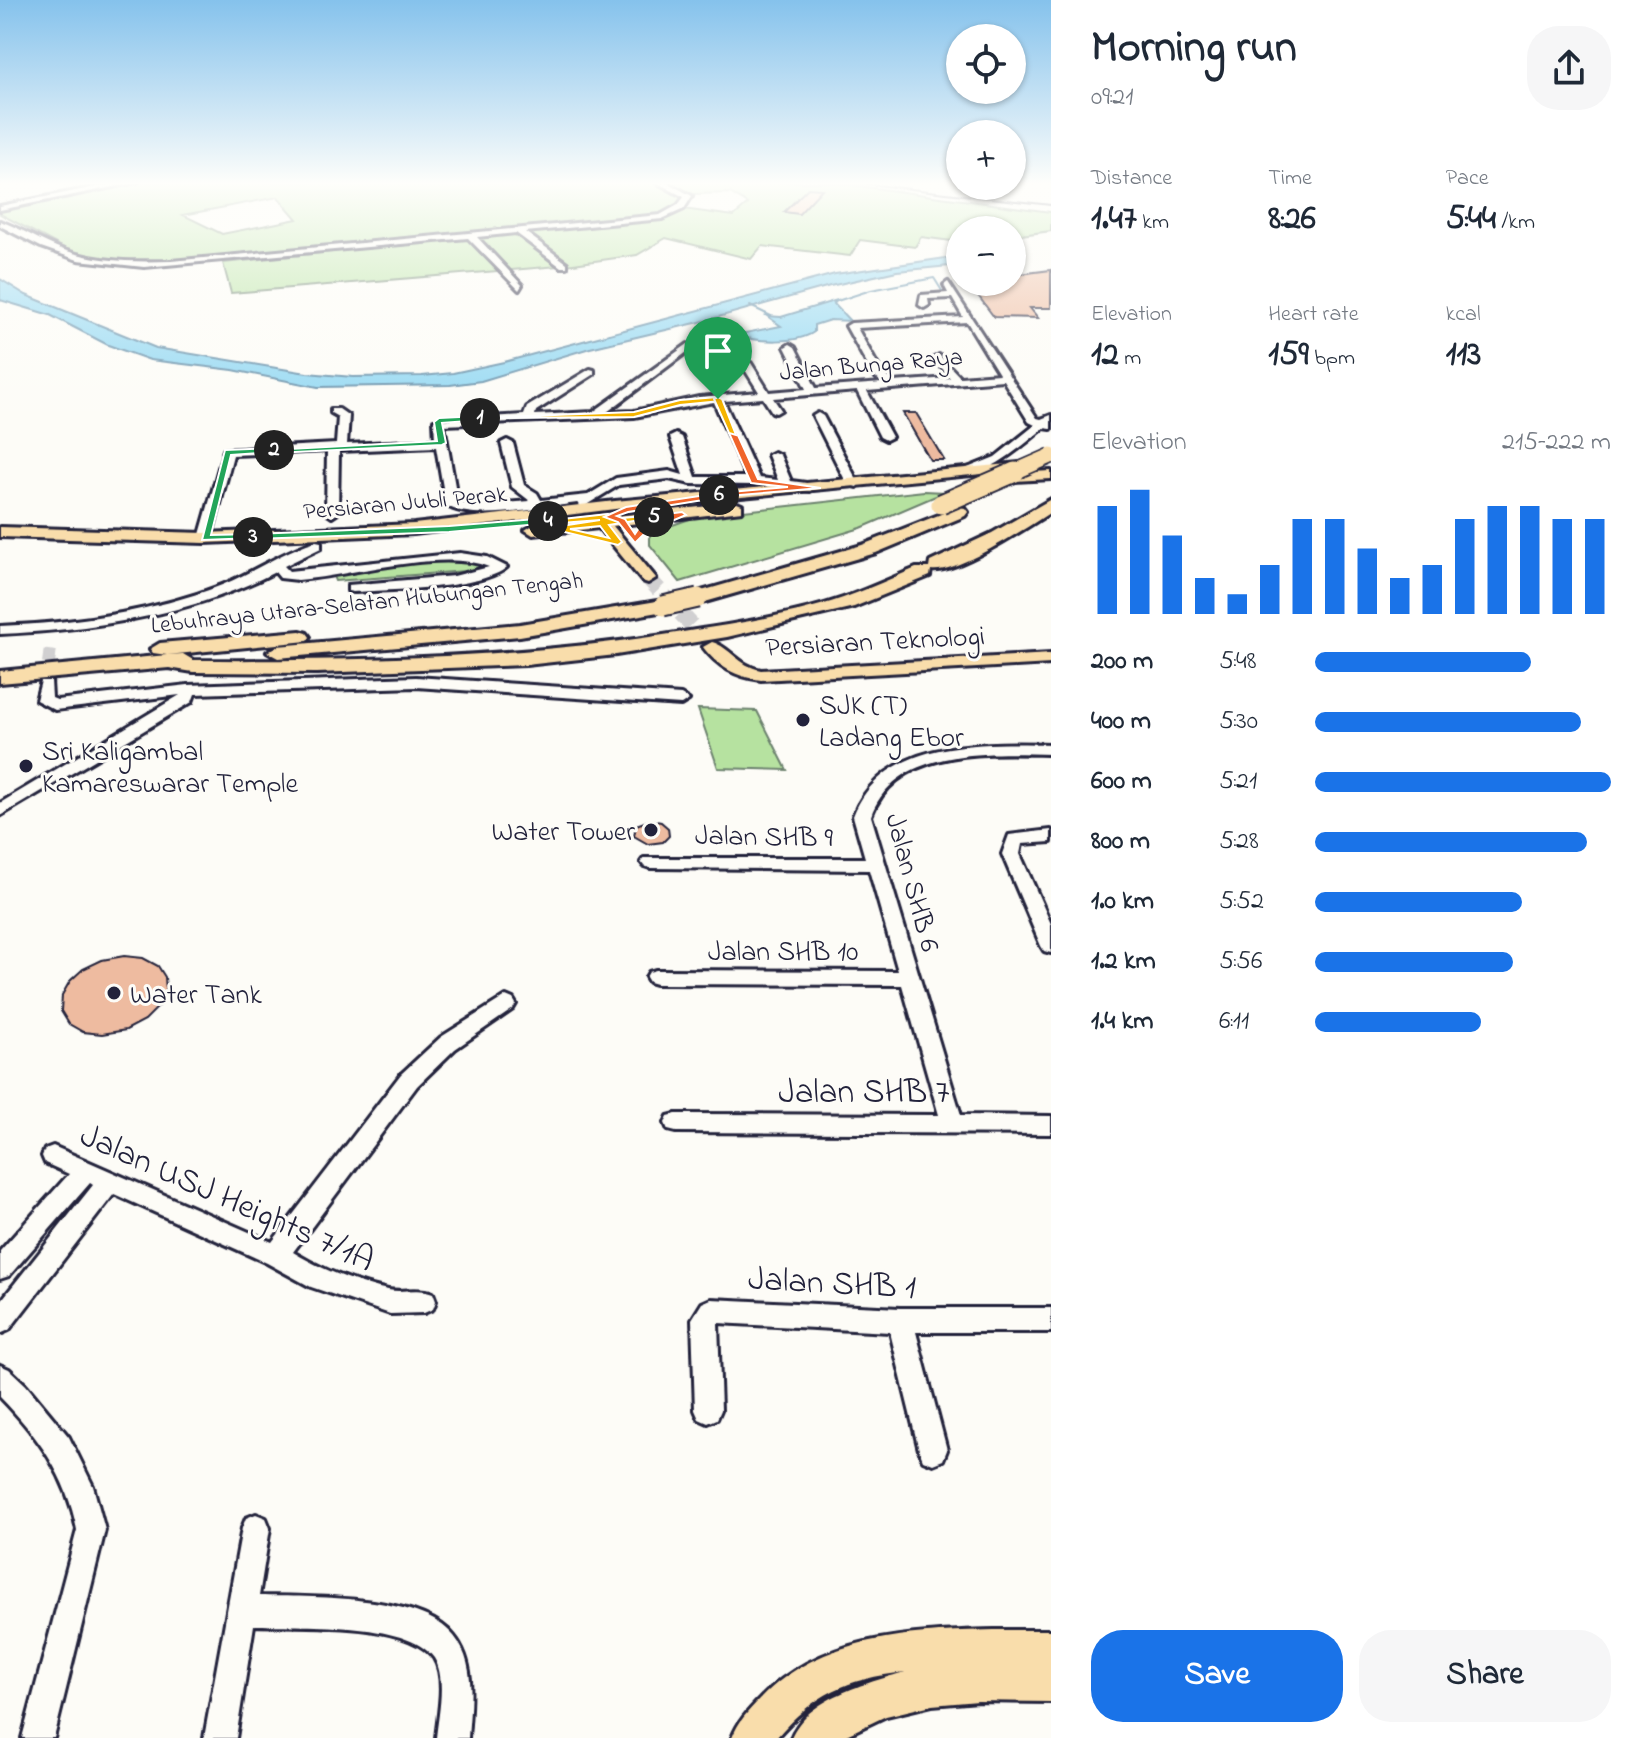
<!DOCTYPE html>
<html lang="en">
<head>
<meta charset="utf-8">
<style>
	:root { --surface:#fff; --page:#f6f6f7; --text:#1f2937; --muted:#747a83; --accent:#1a73e8 }
	body { margin:0; font-family:"Indie Flower",sans-serif; background:var(--page); color:var(--text); height:100vh; display:flex; flex-direction:column; font-size:30px; white-space:nowrap }
	* { box-sizing:border-box; margin:0 }
	p { font-size:26px; color:var(--muted) }
	.icon { flex:none; width:44px; height:44px; fill:none; stroke:currentColor; stroke-width:2; stroke-linecap:round; stroke-linejoin:round }
	.map { position:relative; flex:1; overflow:hidden }
	.panel { display:flex; flex-direction:column; background:var(--surface); width:600px }
	.panel>* { flex:none }
	.controls { position:absolute; left:946px; top:24px; display:grid; gap:16px }
	.controls a { display:grid; place-items:center; width:80px; height:80px; border-radius:50%; background:var(--surface); box-shadow:0 2px 6px #0004; font-size:40px }
	.pin { position:absolute; display:grid; place-items:center; width:68px; height:68px; color:#fff; margin:-82px -34px; border-radius:50% 50% 50% 0; rotate:-45deg; box-shadow:0 0 8px #0007 }
	.pin .icon { rotate:45deg }
	.km { position:absolute; width:40px; height:40px; margin:-20px; border-radius:50%; background:#222; color:#fff; font-size:22px; line-height:40px; text-align:center }
	.round { display:grid; place-items:center; flex:none; width:84px; height:84px; border-radius:32px; background:var(--page) }
	.head { display:flex; align-items:center; justify-content:space-between; height:136px; padding:0 40px }
	h1 { font-size:44px; font-weight:800; line-height:60px }
	.metrics { display:grid; grid-template-columns:repeat(3,1fr); gap:12px; height:136px; padding:8px 40px }
	.metrics div { display:grid; align-content:center }
	.metrics b { font-size:34px; font-weight:800 }
	.metrics small { font-size:22px; font-weight:400 }
	.metrics p { font-size:22px }
	.chart { height:224px; padding:16px 40px }
	.chart p { display:flex; justify-content:space-between }
	.chart svg { width:100%; height:144px; margin-top:8px; stroke:var(--accent); stroke-width:6 }
	.action { display:flex; gap:16px; margin-top:auto; padding:16px 40px }
	.action a { flex:1; height:92px; border-radius:32px; background:var(--accent); color:#fff; font-size:32px; font-weight:800; line-height:92px; text-align:center }
	.action a+a { background:var(--page); color:var(--text) }
	ul { padding:0 40px; list-style:none; font-size:26px }
	li { display:grid; grid-template-columns:128px 96px 1fr; align-items:center; height:60px }
	li i { height:20px; border-radius:10px; background:var(--accent) }
	main { display:flex; flex:1; min-height:0 }
	.map>svg:first-child { display:block }
</style>
</head>
<body>
<main>
<div class="map">
<svg width="1051" height="1738" viewBox="0 0 1051 1738">
	<rect width="100%" height="100%" fill="#fdfcf7"/>
	<filter id="ink" filterUnits="userSpaceOnUse"><feTurbulence type="fractalNoise" baseFrequency=".0125" numOctaves="2"/><feDisplacementMap in="SourceGraphic" scale="16" xChannelSelector="R" yChannelSelector="G"/><feConvolveMatrix kernelMatrix="1 2 1 2 8 2 1 2 1" color-interpolation-filters="sRGB"/></filter>
	<g filter="url(#ink)">
		<!-- green -->
		<path fill="#b6e2a0" stroke="#6c826e" stroke-width="2" fill-rule="evenodd" d="M146,182H652L680,194L681,201L659,215L644,217L156,262L103,260L75,254L0,214V209ZM278,197L297,219L222,234L183,215Z
			M666,182H829L1051,212V231L1012,236V230H960V242L921,237L915,247L860,240L850,256L762,246L751,259L666,238L637,255L559,266L231,293L223,263L660,219L683,209L734,216L748,204L730,193L693,194Z
			M924,491L945,492L861,528L680,582L650,545V533L698,516Z
			M458,559L490,564L492,569L335,581L333,576L374,566Z
			M698,709L757,711L787,770L718,768Z"/>
		<!-- water -->
		<path fill="#91d7f2" stroke="#658fa9" stroke-width="2" d="M960,256V265L897,271L830,286L700,322L590,348L481,381L450,385L318,387L233,370L150,360L108,345L50,315L0,300V279L26,295L156,348L307,373L353,377L422,376L453,373L504,362L835,274Z
			M837,300L834,304L850,321L830,320L814,325V332C797,344 755,342 735,335L781,326L767,316L781,317Z"/>
		<g fill="none" stroke-linecap="round" stroke-linejoin="round">
			<!-- stream -->
			<path stroke="#658fa9" stroke-width="2" d="M834,302L871,290L934,278L944,294
				M750,306L771,316"/>
		</g>
		<!-- building -->
		<path fill="#eebba0" stroke="#22223b" stroke-width="2" d="M808,188L822,189L799,214L784,212Z
			M1051,270V308H1030L1038,318L994,317L968,282L1012,283V275Z
			M903,413H916L944,460H930Z
			M650,820L661,822L668,828L669,836L663,842L648,844L634,836L636,825Z
			M124,956L143,958L158,966L165,977L166,991L159,1006L145,1020L126,1030L102,1034L83,1032L69,1024L61,1011L62,995L70,981L83,969L102,960Z"/>
		<g fill="none" stroke-linecap="round" stroke-linejoin="round">
			<!-- minor-tunnel-far1 -->
			<path stroke="#d1d0d1" stroke-width="13" stroke-dasharray="13 7" stroke-linecap="butt" d="M46,683L51,644"/>
			<!-- minor-tunnel -->
			<path stroke="#d1d0d1" stroke-width="17" stroke-dasharray="17 9" stroke-linecap="butt" d="M46,684V681"/>
			<!-- major-tunnel -->
			<path stroke="#d1d0d1" stroke-width="16" stroke-dasharray="16 8" stroke-linecap="butt" d="M648,578L712,647"/>
			<defs>
				<path id="minor" d="M120,182H137L0,210V206Z
					M656,182H666L692,196L684,209L662,219L525,232L567,263V267H561L516,233L477,237L522,285L519,290L468,238L144,267L78,260L41,247L0,226V221C22,229 42,242 64,250C98,262 135,262 171,261L660,215L678,205L684,197Z
					M948,282L1037,418L1041,419L1051,415V429L1044,428C1028,441 981,484 960,471L995,457L1035,425L1029,422L1003,380L867,391L892,437L886,440L880,437L857,391L773,398L781,410L776,413L772,412L763,398L724,401L759,478L778,480L768,455L774,452L780,455L791,481L814,484L816,487L810,491L754,485L691,484L669,479L619,485L583,507L577,503C545,507 472,523 446,505L436,447L339,451L338,513L332,517L326,513L327,451L233,455L211,538L205,542L199,538L224,450L336,444L338,417L331,413V409H339L349,416L347,444L435,440L434,420L524,415L527,407L590,369L594,370V374L536,411L535,415L593,412L688,344L693,347L691,349L607,412L634,411L699,397L759,392L742,365L747,362L751,363L769,392L806,389L785,347L790,344L795,347L816,388L882,383L873,375L846,326L851,323L963,317L952,298L928,299L929,305L924,308L919,305L921,295L948,293L944,285ZM967,322L999,374L960,377L939,355L934,358L950,378L893,382L882,373L857,328ZM714,402L746,477H696L682,437L676,434L670,437L683,475L669,471L616,478L588,495L541,500L537,493L524,485L513,443L507,440L501,443L512,487L530,501L479,505L458,503L444,425L634,417Z
					M818,413L823,416L859,484L857,487L847,484L813,416Z
					M316,541L321,542V548L284,566L289,571L460,553L487,557L507,567C483,589 388,590 353,592L348,591V585L454,576L489,567C443,548 349,576 298,580L280,578L275,572C192,615 92,630 0,634V626C75,623 152,612 222,585C254,572 283,551 316,541Z
					M416,677L681,695L689,700L681,705L416,687L195,694L192,702L0,816V803L180,695L55,710L36,700L41,681H51L52,698L57,700L188,685Z
					M1051,744V754C991,753 897,746 871,816L961,1115L1051,1116V1134L676,1132L668,1130L665,1123L668,1116L676,1114L939,1115L902,985L656,984L649,982L646,977L649,972L656,970L898,971L869,870L650,868L644,866L641,862L644,858H865L853,816C884,738 982,743 1051,744Z
					M1051,830V842L1022,844L1020,854L1051,924V953L1044,951L1041,946L1002,854L1009,835Z
					M506,996L513,999L516,1004L513,1009L455,1049L417,1086L293,1252C321,1269 355,1283 388,1290C403,1293 418,1287 433,1293L436,1301L433,1309L424,1313L390,1314L311,1287L267,1263L114,1194L9,1330L0,1334V1302L93,1185L90,1183L9,1276L0,1279V1251L69,1174L45,1163L42,1156L45,1149L53,1146L272,1242L401,1074L441,1037Z
					M711,1299L900,1308H1051V1332H916L947,1450L943,1460L933,1464L923,1460L919,1450L890,1332L718,1323L721,1410L717,1419L708,1423L699,1419L695,1410L692,1319L702,1303Z
					M0,1365L9,1369L26,1385L69,1437L93,1486L105,1530L54,1738H22L77,1530C67,1476 38,1436 0,1397Z
					M256,1514L266,1518L270,1528L259,1596C309,1597 421,1594 454,1636C477,1664 470,1705 468,1738H436C438,1716 447,1678 434,1658C407,1620 297,1627 254,1625L236,1738H204L242,1528L246,1518Z"/>
				<path id="major" d="M1030,462L1037,466L1035,469L615,509L414,534L205,543L0,537V527L205,533L414,524L615,501Z
					M1051,471V479L1014,481L1007,477L1014,473Z
					M737,503L742,505V511L613,526L656,578L648,583L642,581L599,528L533,535L525,530L533,525Z
					M712,642C730,647 739,666 761,670L1051,654V664L761,680C736,677 718,667 703,647Z
					M994,1630H1051V1702L978,1701L932,1705L886,1716L840,1738H791C807,1698 867,1683 905,1672C847,1679 815,1693 776,1738H732C738,1722 748,1711 760,1699C821,1635 911,1632 994,1630Z"/>
				<path id="highway" d="M1051,499V512C1029,526 955,575 931,570L930,576L854,607L727,637L616,655L526,665L317,673L193,672L169,668L0,683V671L167,655L153,653L150,649L160,643L300,631L307,633L310,637L307,641L167,655L183,654L193,660C357,661 521,658 683,632C734,624 794,615 843,598C868,589 892,578 916,568H929L930,562L992,533Z
					M959,507L965,508L968,512L965,516L876,553L698,604L688,598L691,594L862,545Z
					M663,600L673,606L670,610L520,636L278,658L267,652L278,646L520,624Z"/>
			</defs>
			<!-- minor casing -->
			<use href="#minor" stroke="#22223b" stroke-width="6"/>
			<!-- major casing -->
			<use href="#major" stroke="#22223b" stroke-width="6"/>
			<!-- highway casing -->
			<use href="#highway" stroke="#22223b" stroke-width="6"/>
			<!-- minor -->
			<use href="#minor" fill="#fdfcf7" fill-rule="evenodd"/>
			<!-- major -->
			<use href="#major" fill="#f9ddab" fill-rule="evenodd"/>
			<!-- highway -->
			<use href="#highway" fill="#f9ddab" fill-rule="evenodd"/>
			<!-- rail -->
			<path stroke="#22223b" stroke-width="2" d="M850,182L1051,205"/>
			<defs>
				<path id="highway-bridge-far1" d="M1010,474L1051,456"/>
				<path id="highway-bridge" d="M941,504L1015,472
					M663,606L698,598"/>
			</defs>
			<!-- highway-bridge-far1 casing -->
			<use href="#highway-bridge-far1" stroke="#22223b" stroke-width="18" stroke-linecap="butt"/>
			<!-- highway-bridge casing -->
			<use href="#highway-bridge" stroke="#22223b" stroke-width="23" stroke-linecap="butt"/>
			<!-- highway-bridge-far1 -->
			<use href="#highway-bridge-far1" stroke="#f9ddab" stroke-width="15"/>
			<!-- highway-bridge -->
			<use href="#highway-bridge" stroke="#f9ddab" stroke-width="19"/>
		</g>
	</g>
	<!-- sky -->
	<linearGradient id="sky" x2="0" y2="1"><stop stop-color="#85c2ec"/><stop offset="0.43" stop-color="#fefefb"/><stop offset="1" stop-color="#fefefb" stop-opacity="0"/></linearGradient>
	<rect width="1051" height="426" fill="url(#sky)"/>
	<!-- split-1 -->
	<path fill="#f5b400" stroke="#fff" stroke-width="2" d="M718,397L721,401L680,405L634,417L476,418L634,412L680,400Z"/>
	<!-- split-2 -->
	<path fill="#22a559" stroke="#fff" stroke-width="2" d="M480,416L483,420L442,423L446,443L442,445L274,453L270,450L437,441L434,422L439,418Z"/>
	<!-- split-3 -->
	<path fill="#22a559" stroke="#fff" stroke-width="2" d="M274,448L277,452L231,455L211,535L253,534L257,538L202,540L225,450Z"/>
	<!-- split-4 -->
	<path fill="#22a559" stroke="#fff" stroke-width="2" d="M548,518L551,523L449,532L253,539L249,537L253,534L449,526Z"/>
	<!-- split-5 -->
	<path fill="#f5b400" stroke="#fff" stroke-width="2" fill-rule="evenodd" d="M608,514L612,517L611,519L654,515L659,517L609,525L622,542L618,545L548,528L600,520L548,524L544,521ZM600,526L609,538L570,529Z"/>
	<!-- split-6 -->
	<path fill="#f0652b" stroke="#fff" stroke-width="2" d="M719,493L722,497L628,512L617,516L625,519L635,534L639,528L662,519H651V516L682,512L686,515L646,532L635,543L618,522L604,517L626,507Z"/>
	<!-- split-7 -->
	<path fill="#f0652b" stroke="#fff" stroke-width="2" d="M733,430L737,433L758,479L821,488L716,497L719,493L788,487L751,483L729,433Z"/>
	<!-- split-8 -->
	<path fill="#f5b400" stroke="#fff" stroke-width="2" d="M718,397L722,399L736,435L729,433L714,399Z"/>
	<!-- markers -->
	<g fill="#22223b" stroke="#fdfcf7" stroke-width="3">
		<circle cx="803" cy="720" r="8"/>
		<circle cx="26" cy="766" r="8"/>
		<circle cx="651" cy="830" r="8"/>
		<circle cx="114" cy="993" r="8"/>
	</g>
	<g text-anchor="middle" stroke-width="6" stroke-linejoin="round" paint-order="stroke">
		<!-- far-street labels -->
		<g font-size="24" fill="#22223b" stroke="#fdfcf7">
			<text transform="translate(871 364) rotate(-5)" y="8">Jalan Bunga Raya</text>
			<text transform="translate(405 502) rotate(-5)" y="8">Persiaran Jubli Perak</text>
			<text transform="translate(367 602) rotate(-6)" y="8">Lebuhraya Utara–Selatan Hubungan Tengah</text>
		</g>
		<!-- street labels -->
		<g font-size="28" fill="#22223b" stroke="#fdfcf7">
			<text transform="translate(875 640) rotate(-3)" y="10">Persiaran Teknologi</text>
			<text transform="translate(764 835) rotate(1)" y="10">Jalan SHB 9</text>
			<text transform="translate(914 882) rotate(75)" y="10">Jalan SHB 6</text>
			<text x="783" y="960">Jalan SHB 10</text>
		</g>
		<!-- poi labels -->
		<g font-size="28" fill="#22223b" stroke="#fdfcf7" text-anchor="start">
			<text x="819" y="714">SJK (T)<tspan x="819" dy="32">Ladang Ebor</tspan></text>
			<text x="42" y="760">Sri Kaligambal<tspan x="42" dy="32">Kamareswarar Temple</tspan></text>
			<text x="635" y="840" text-anchor="end">Water Tower</text>
			<text x="130" y="1003">Water Tank</text>
		</g>
		<!-- near-street labels -->
		<g font-size="34" fill="#22223b" stroke="#fdfcf7">
			<text x="864" y="1102">Jalan SHB 7</text>
			<text transform="translate(228 1196) rotate(24)" y="12">Jalan USJ Heights 7/1A</text>
			<text transform="translate(832 1281) rotate(3)" y="12">Jalan SHB 1</text>
		</g>
	</g>
</svg>
<div class="controls">
<a><svg class="icon" aria-label="locate" viewBox="0 0 24 24"><circle cx="12" cy="12" r="6"/><path d="M12 2v4M12 18v4M2 12h4M18 12h4"/></svg></a>
<a>+</a>
<a>−</a>
</div>
<div class="pin" style="left:718px;top:399px;background:#1e9e55"><svg class="icon" aria-label="arrive" viewBox="0 0 24 24"><path d="M6 21V4h12l-3 4 3 4H6"/></svg></div>
<b class="km" style="left:480px;top:418px">1</b>
<b class="km" style="left:274px;top:450px">2</b>
<b class="km" style="left:253px;top:537px">3</b>
<b class="km" style="left:548px;top:521px">4</b>
<b class="km" style="left:654px;top:517px">5</b>
<b class="km" style="left:719px;top:495px">6</b>
</div>
<section class="panel">
<div class="head"><div><h1>Morning run</h1><p>09:21</p></div><a class="round"><svg class="icon" aria-label="share" viewBox="0 0 24 24"><path d="M12 15V3M7 8l5-5 5 5M5 13v7h14v-7"/></svg></a></div>
<div class="metrics">
<div><p>Distance</p><b>1.47<small> km</small></b></div>
<div><p>Time</p><b>8:26</b></div>
<div><p>Pace</p><b>5:44<small> /km</small></b></div>
</div>
<div class="metrics">
<div><p>Elevation</p><b>12<small> m</small></b></div>
<div><p>Heart rate</p><b>159<small> bpm</small></b></div>
<div><p>kcal</p><b>113</b></div>
</div>
<div class="chart"><p><span>Elevation</span>215–222 m</p>
<svg viewBox="0 0 160 44" preserveAspectRatio="none"><path d="M5 44V11M15 44V6M25 44V20M35 44V33M45 44V38M55 44V29M65 44V15M75 44V15M85 44V24M95 44V33M105 44V29M115 44V15M125 44V11M135 44V11M145 44V15M155 44V15"/></svg>
</div>
<ul>
<li><b>200 m</b>5:48<i style="width:73%"></i></li>
<li><b>400 m</b>5:30<i style="width:90%"></i></li>
<li><b>600 m</b>5:21<i style="width:100%"></i></li>
<li><b>800 m</b>5:28<i style="width:92%"></i></li>
<li><b>1.0 km</b>5:52<i style="width:70%"></i></li>
<li><b>1.2 km</b>5:56<i style="width:67%"></i></li>
<li><b>1.4 km</b>6:11<i style="width:56%"></i></li>
</ul>
<div class="action"><a>Save</a><a>Share</a></div>
</section>
</main>
</body>
</html>
